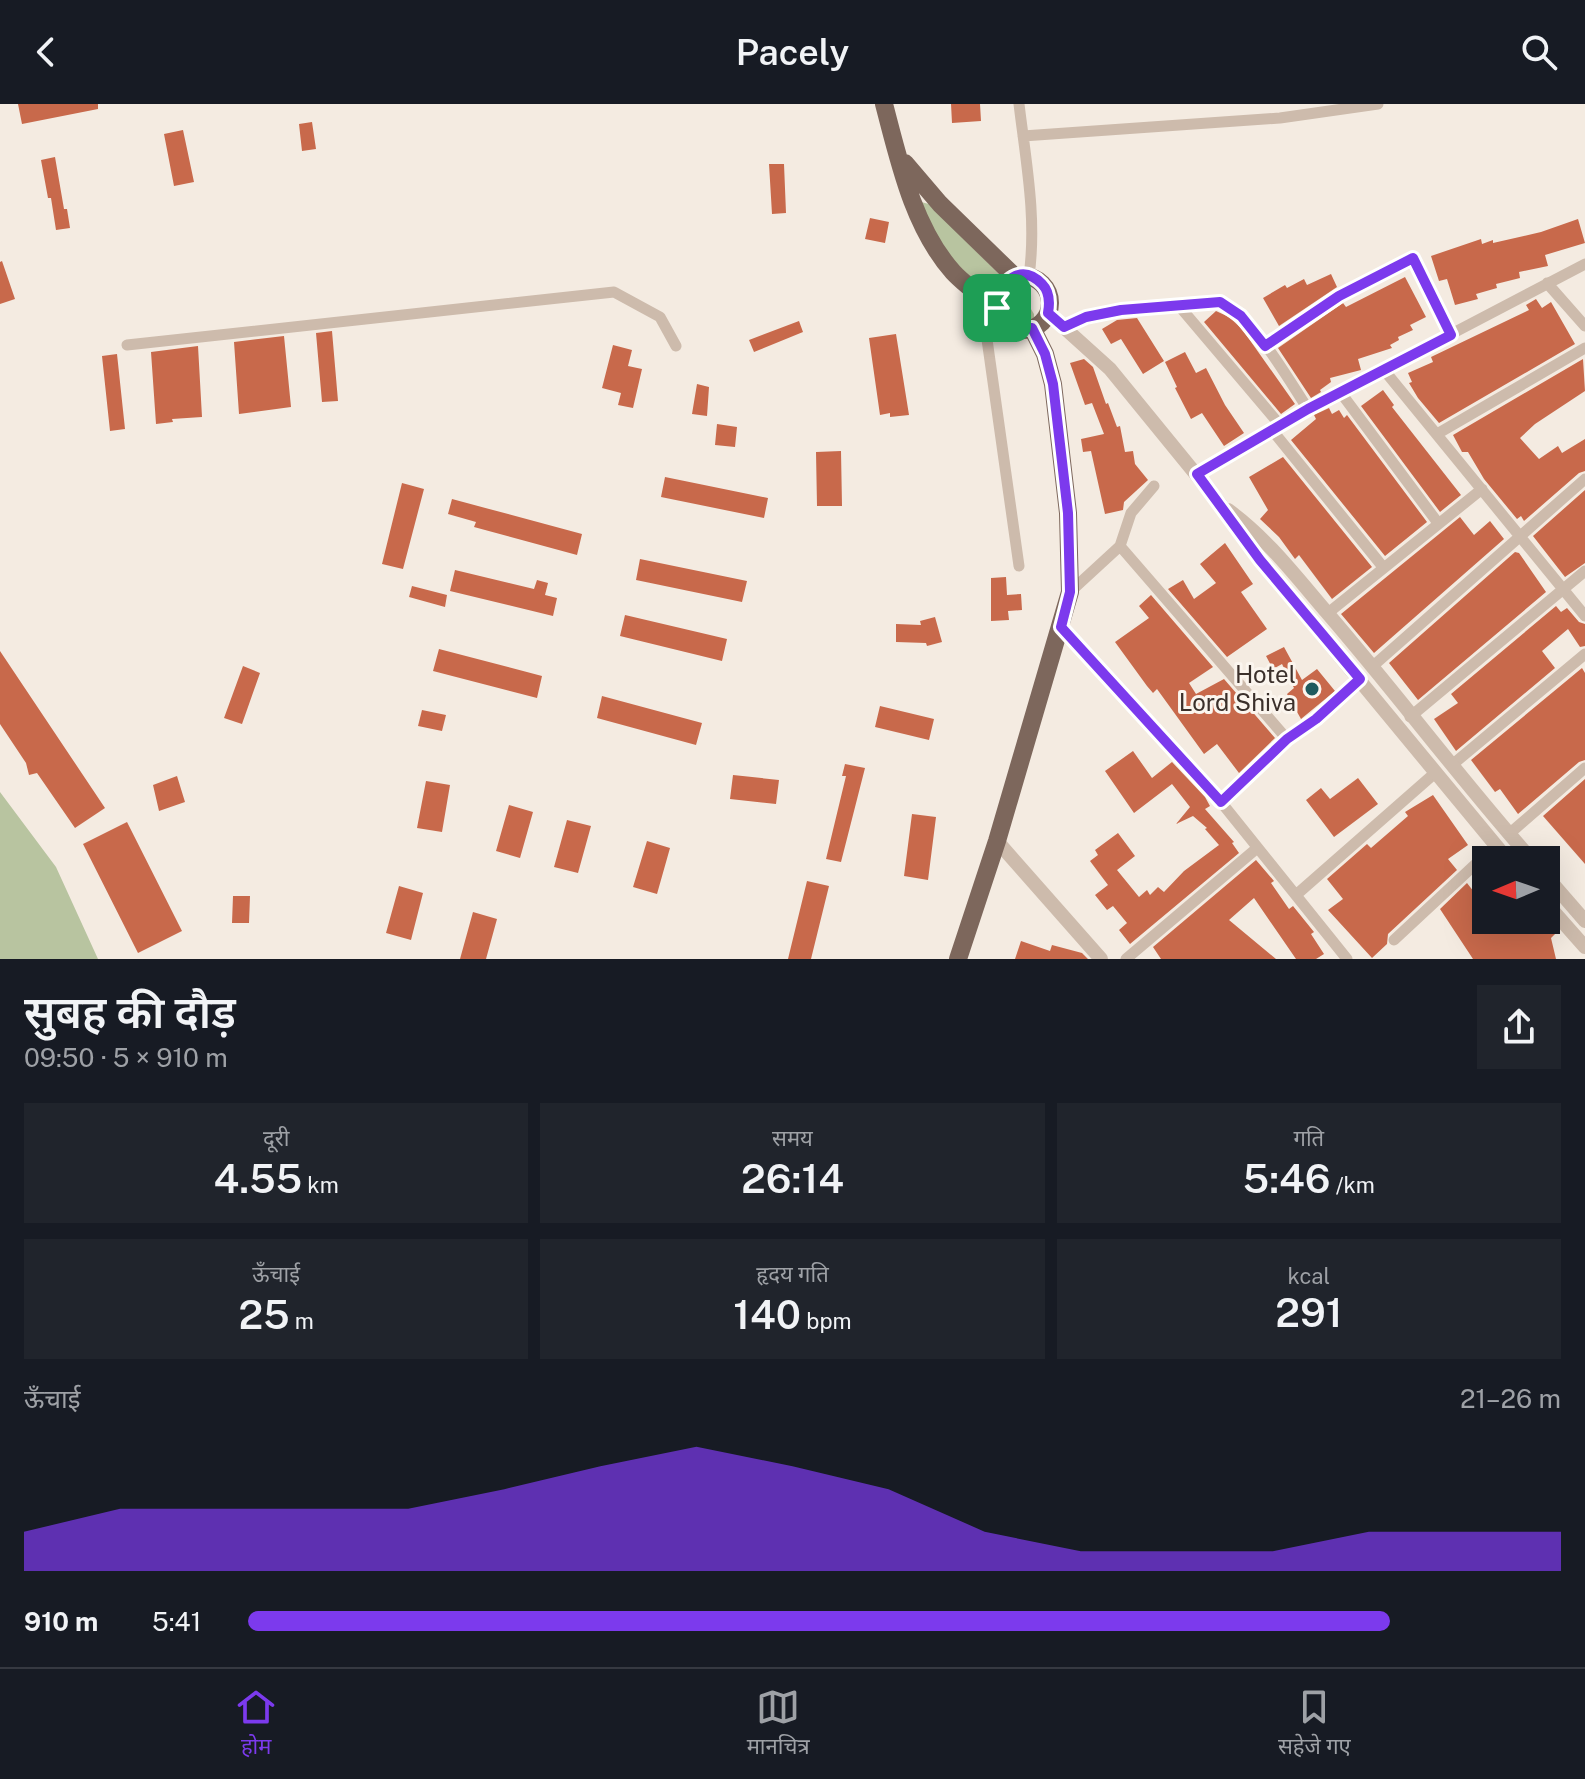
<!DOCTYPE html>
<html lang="hi">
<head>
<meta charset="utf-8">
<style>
	:root { --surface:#171b24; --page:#20242c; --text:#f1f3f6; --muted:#9ea1a6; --line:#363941; --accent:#7c3aed }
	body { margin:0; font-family:"Public Sans","Noto Sans Devanagari",sans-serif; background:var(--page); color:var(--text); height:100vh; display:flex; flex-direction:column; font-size:30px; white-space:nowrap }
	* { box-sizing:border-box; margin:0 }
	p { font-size:26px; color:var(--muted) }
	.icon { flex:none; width:44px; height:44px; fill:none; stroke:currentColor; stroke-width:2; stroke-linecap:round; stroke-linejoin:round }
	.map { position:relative; height:855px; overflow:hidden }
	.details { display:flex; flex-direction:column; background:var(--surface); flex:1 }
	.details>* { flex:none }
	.needle { width:52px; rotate:268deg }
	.controls { position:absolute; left:1472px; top:742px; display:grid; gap:16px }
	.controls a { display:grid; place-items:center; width:88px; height:88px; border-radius:0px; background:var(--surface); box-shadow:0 8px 32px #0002; font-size:40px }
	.pin { position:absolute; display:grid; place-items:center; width:68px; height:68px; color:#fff; margin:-34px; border-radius:16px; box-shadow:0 4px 12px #0006 }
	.round { display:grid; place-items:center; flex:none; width:84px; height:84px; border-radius:0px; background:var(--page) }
	.summary { display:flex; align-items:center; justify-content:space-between; height:136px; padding:0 24px }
	h1 { font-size:44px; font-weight:600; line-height:60px }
	.metrics { display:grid; grid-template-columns:repeat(3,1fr); gap:12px; height:136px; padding:8px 24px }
	.metrics div { display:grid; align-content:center; border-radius:0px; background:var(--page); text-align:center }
	.metrics b { font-size:40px; font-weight:600 }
	.metrics small { font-size:22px; font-weight:400 }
	.metrics p { font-size:22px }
	.chart { height:224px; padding:16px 24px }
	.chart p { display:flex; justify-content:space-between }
	.chart svg { width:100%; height:144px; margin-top:8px; fill:var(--accent); opacity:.7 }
	ul { padding:0 24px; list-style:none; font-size:26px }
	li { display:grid; grid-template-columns:128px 96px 1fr; align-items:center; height:60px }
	li i { height:20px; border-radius:10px; background:var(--accent) }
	header { display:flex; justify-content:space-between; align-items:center; height:104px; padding:0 24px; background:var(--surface); font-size:36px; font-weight:600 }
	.menu { display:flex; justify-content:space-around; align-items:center; height:112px; border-top:2px solid var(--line); background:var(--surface); font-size:22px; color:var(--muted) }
	.menu a { display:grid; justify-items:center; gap:4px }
	.menu .on { color:var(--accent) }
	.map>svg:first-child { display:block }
</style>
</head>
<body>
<header><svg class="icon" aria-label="back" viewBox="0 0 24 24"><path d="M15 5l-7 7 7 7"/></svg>Pacely<svg class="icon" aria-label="search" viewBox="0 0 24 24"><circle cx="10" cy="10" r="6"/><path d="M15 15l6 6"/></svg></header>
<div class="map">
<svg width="1585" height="855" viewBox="0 0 1585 855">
	<rect width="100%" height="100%" fill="#f4ebe1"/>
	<!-- green -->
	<path fill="#b8c4a0" d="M913,96L929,100L1026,197L1034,210V224L1016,218L937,140Z
		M0,688L56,763L98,855H0Z"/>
	<!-- building -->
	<path fill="#c8694b" d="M18,0H98V5L22,20Z
		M951,0H980L981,17L952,19Z
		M312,18L316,45L302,47L299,20Z
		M183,26L194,78L174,82L164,30Z
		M55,53L64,105H67L70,124L56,126L51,94H48L41,56Z
		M769,60H784L786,109L772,110Z
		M870,114L889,118L885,139L865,135Z
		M1578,115L1585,139L1545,151L1548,162L1519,168L1520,174L1496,180L1497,184L1476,190L1478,195L1455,201L1447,175L1439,177L1431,152L1481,135L1482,140L1493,136V139L1541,128Z
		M2,157L15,195L0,200V158Z
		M1331,170L1337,183L1279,222L1263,194L1285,181L1287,184L1304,175L1307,181Z
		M1405,173L1426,213L1410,221L1413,226L1398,233L1399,236L1390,241L1392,244L1358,255L1361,266L1330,274L1331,278L1320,286L1321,288L1311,294L1278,244L1343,199L1346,203Z
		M1536,195L1542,204L1551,198L1575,240L1439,319L1418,294L1409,279L1412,278L1408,269L1433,258L1431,253L1529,206L1526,201Z
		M1216,207L1229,213L1242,225L1295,300L1281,310L1204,218Z
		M1137,214L1164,257L1143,270L1121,235L1111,240L1102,225L1117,216Z
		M799,217L803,228L754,248L749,236Z
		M332,227L338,297L322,298L316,229Z
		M896,230L909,311L890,313V309L880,311L869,234Z
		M284,232L291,303L239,310L234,238Z
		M613,241L632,246L628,262L642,265L633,304L618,301L621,289L602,284Z
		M198,242L202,313L172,315L173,318L156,320L151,248Z
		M1185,248L1196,269L1206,264L1225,301L1244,329L1224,342L1202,309L1191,315L1175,284L1177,283L1165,258Z
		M117,250L125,325L110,327L102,252Z
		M1084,255L1093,263L1106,300L1108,299L1117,323L1120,322L1125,348L1133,347L1135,360L1148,376L1124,398L1123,406L1105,410L1091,347L1083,348L1081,335L1104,330L1092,299L1085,301L1070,259Z
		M1583,255L1585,287L1535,320L1520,334L1539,355L1558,342L1562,349L1585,335V367L1579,369L1524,417L1521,412L1517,415L1484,375L1468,348H1462L1453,331Z
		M697,280L709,283L707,312L692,310Z
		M1383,286L1394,301L1392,303L1461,391L1440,408L1361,302Z
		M1329,304L1332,310L1339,306L1344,314L1347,311L1427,418L1385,452L1291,336L1316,315L1314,311Z
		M717,320L737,323L735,343L715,341Z
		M841,347L842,402H817L816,348Z
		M1283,353L1372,463L1332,495L1299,451L1295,455L1279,433L1260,415L1268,406L1249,373Z
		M665,373L768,394L764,414L661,393Z
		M402,379L424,385L403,465L382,460Z
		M1585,386V459L1565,473L1533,432Z
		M452,395L582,430L577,451L474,423L476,418L448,410Z
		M1460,413L1474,431L1490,417L1504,435L1374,549L1341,510Z
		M1225,439L1253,480L1241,488L1267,525L1227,553L1168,485L1183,476L1194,495L1216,479L1200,460Z
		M1515,448L1519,449L1546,488L1418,596L1389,559Z
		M640,455L747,477L742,498L636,476Z
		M455,466L534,485L537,476L548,479L545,491L557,494L553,512L450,487Z
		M1006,473L1007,491L1021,490L1022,506L1008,507L1009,516L991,517V474Z
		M412,482L447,491L445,503L409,493Z
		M1151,491L1213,563L1189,579L1196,590L1224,575L1275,634L1239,669L1217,640L1204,650L1157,585L1153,589L1147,582L1115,538L1149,514L1139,502Z
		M1556,502L1561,508L1567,504L1579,518L1585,520V542L1580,543L1568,525L1542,547L1555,564L1456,647L1434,615L1458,599L1451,590Z
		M625,511L727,535L722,557L620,532Z
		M935,513L942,538L927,542L926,539L896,538V520L921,521L920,517Z
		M1284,543L1302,576L1317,565L1335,587L1301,615L1287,590L1294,584L1282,560L1273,565L1266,552Z
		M439,545L542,572L537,594L433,567Z
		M0,547L105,704L75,724L37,669L29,671L26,659L0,620Z
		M243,562L260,569L242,620L224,614Z
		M1582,564L1585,569V656L1579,658L1518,710L1500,685L1495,688L1471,656Z
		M602,592L702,619L696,641L597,614Z
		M880,602L934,615L929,636L875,623Z
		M422,606L446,611L442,627L418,622Z
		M1133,647L1152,674L1172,658L1205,693L1210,702L1205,705L1234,738L1232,739L1239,749L1130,840L1119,826L1127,819L1113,802L1107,806L1095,791L1108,781L1090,757L1098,751L1095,746L1118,729L1135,752L1117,766L1139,793L1147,786L1150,791L1158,783L1164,788L1184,767L1219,741L1205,725L1207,724L1193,712L1176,720L1190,703L1172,680L1134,709L1105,667Z
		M845,660L865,664L841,758L826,755L846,672H842Z
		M733,671L779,676L776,700L730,695Z
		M177,672L185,698L159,707L153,681Z
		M1358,674L1378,700L1334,733L1306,696L1321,684L1330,695Z
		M1585,675V760L1543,712Z
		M426,677L450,681L442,728L417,724Z
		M1433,691L1468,741L1448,755L1457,766L1388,830L1387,840L1372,854L1328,806L1343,795L1327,775L1367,740L1371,744L1408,712L1405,708Z
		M509,701L533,708L520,754L496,747Z
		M912,710L936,713L928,776L904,772Z
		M567,716L591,722L578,769L554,763Z
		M127,718L182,827L138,849L83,740Z
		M647,737L670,744L657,790L633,783Z
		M1256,756L1274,777L1271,779L1289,805L1293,802L1314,828L1311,830L1324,850L1316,855H1296L1254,794L1229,816L1276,855H1161L1153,843Z
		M807,777L829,782L811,855H788Z
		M1467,779L1474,788L1486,780V816H1548L1558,827L1551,834L1556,855H1473L1440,805Z
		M399,782L423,789L411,836L386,829Z
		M233,792H250L249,819H232Z
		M473,808L497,815L486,855H460Z
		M1021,837L1050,847L1052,841L1082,849L1088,855H1015Z"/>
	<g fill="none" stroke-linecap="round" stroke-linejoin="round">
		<!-- minor -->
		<path stroke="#cdbbac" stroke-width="11" d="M1019,0C1026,58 1037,115 1029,172
			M1023,32L1280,14L1378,0
			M1547,179L1585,222
			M981,193L1019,462
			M1180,203L1280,321
			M1064,223C1096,209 1127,205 1161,204C1176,203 1210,195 1223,200C1252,211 1290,278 1308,305
			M127,241L614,188L660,213L676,242
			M1265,242L1339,192L1413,154L1451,231
			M1384,266L1585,512
			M1341,289L1438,419
			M1272,326L1383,463
			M1437,330L1585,244
			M1197,370L1308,305L1585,160
			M1120,442L1287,635
			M1070,488L1120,442L1131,409L1154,382
			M1328,509L1482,385
			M1061,523L1221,698L1347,855
			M1373,562L1585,375
			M1410,613L1585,467
			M1452,661L1585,550
			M1221,698L1287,635L1316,615L1360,575
			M1509,730L1585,664
			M1296,791L1435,669
			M1394,836L1495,742
			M1126,855L1256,745"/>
		<!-- tertiary -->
		<path stroke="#cdbbac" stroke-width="14" d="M1048,209L1110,265L1221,401L1260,456L1508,756
			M1228,406C1268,435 1297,474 1329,511C1398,591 1461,676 1532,756
			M997,737L1101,855
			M1546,772L1585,817
			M1546,799L1585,843"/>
		<!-- primary -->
		<path stroke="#7d675c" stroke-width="18" d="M884,0C899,57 913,123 953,168C966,182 981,192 997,204
			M905,59L940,100L1015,173
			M996 199a27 27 0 1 1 54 0a27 27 0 1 1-54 0Z
			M958,855L997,737L1070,488L1068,409L1053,280L1045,250L1032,224"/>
	</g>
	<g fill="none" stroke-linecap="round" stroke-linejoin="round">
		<defs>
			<path id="route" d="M1413,154L1451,231L1308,305L1197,370L1260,456L1360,575L1316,615L1287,635L1221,698L1061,523L1070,488L1068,409L1053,280L1045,250L1032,224C969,235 1004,141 1042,180C1050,188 1050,198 1048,209L1064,223L1086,213L1121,206L1220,198L1241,212L1265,242L1339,192Z"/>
		</defs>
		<!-- route casing -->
		<use href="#route" stroke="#fff" stroke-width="16"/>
		<!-- route -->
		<use href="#route" stroke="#7c3aed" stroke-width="10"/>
	</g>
	<!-- markers -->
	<circle fill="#1f5a5e" stroke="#fbf5ee" stroke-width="3" cx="1312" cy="585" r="8"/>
	<g text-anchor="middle" stroke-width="6" stroke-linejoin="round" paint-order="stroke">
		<!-- poi labels -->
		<g font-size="24" fill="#3b302b" stroke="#fbf5ee" text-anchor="end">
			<text x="1296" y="579">Hotel<tspan x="1296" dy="28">Lord Shiva</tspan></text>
		</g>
	</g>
</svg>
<div class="controls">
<a><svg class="needle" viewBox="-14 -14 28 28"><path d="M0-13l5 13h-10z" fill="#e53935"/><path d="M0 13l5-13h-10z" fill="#9ea1a6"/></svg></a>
</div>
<div class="pin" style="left:997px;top:204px;background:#1e9e55"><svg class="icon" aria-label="arrive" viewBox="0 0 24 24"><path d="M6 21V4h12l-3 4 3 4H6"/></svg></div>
</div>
<section class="details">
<div class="summary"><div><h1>सुबह की दौड़</h1><p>09:50 · 5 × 910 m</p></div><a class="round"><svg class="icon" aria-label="share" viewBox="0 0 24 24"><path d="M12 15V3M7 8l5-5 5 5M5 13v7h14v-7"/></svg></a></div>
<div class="metrics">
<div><p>दूरी</p><b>4.55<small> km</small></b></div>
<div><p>समय</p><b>26:14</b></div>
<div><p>गति</p><b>5:46<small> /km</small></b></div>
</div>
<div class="metrics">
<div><p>ऊँचाई</p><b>25<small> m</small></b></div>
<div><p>हृदय गति</p><b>140<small> bpm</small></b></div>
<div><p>kcal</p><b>291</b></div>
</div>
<div class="chart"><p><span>ऊँचाई</span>21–26 m</p>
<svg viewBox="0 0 160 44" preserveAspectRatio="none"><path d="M0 44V32L10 25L20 25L30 25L40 25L50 19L60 12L70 6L80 12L90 19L100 32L110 38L120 38L130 38L140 32L150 32L160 32V44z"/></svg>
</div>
<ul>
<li><b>910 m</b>5:41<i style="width:87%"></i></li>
</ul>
</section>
<nav class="menu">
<a class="on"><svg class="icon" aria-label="home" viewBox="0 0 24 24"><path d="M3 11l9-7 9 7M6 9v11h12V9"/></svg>होम</a>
<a><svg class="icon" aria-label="map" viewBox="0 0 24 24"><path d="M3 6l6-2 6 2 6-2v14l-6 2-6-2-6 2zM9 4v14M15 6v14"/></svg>मानचित्र</a>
<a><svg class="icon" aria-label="saved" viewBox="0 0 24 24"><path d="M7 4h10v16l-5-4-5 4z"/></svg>सहेजे गए</a>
</nav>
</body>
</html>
